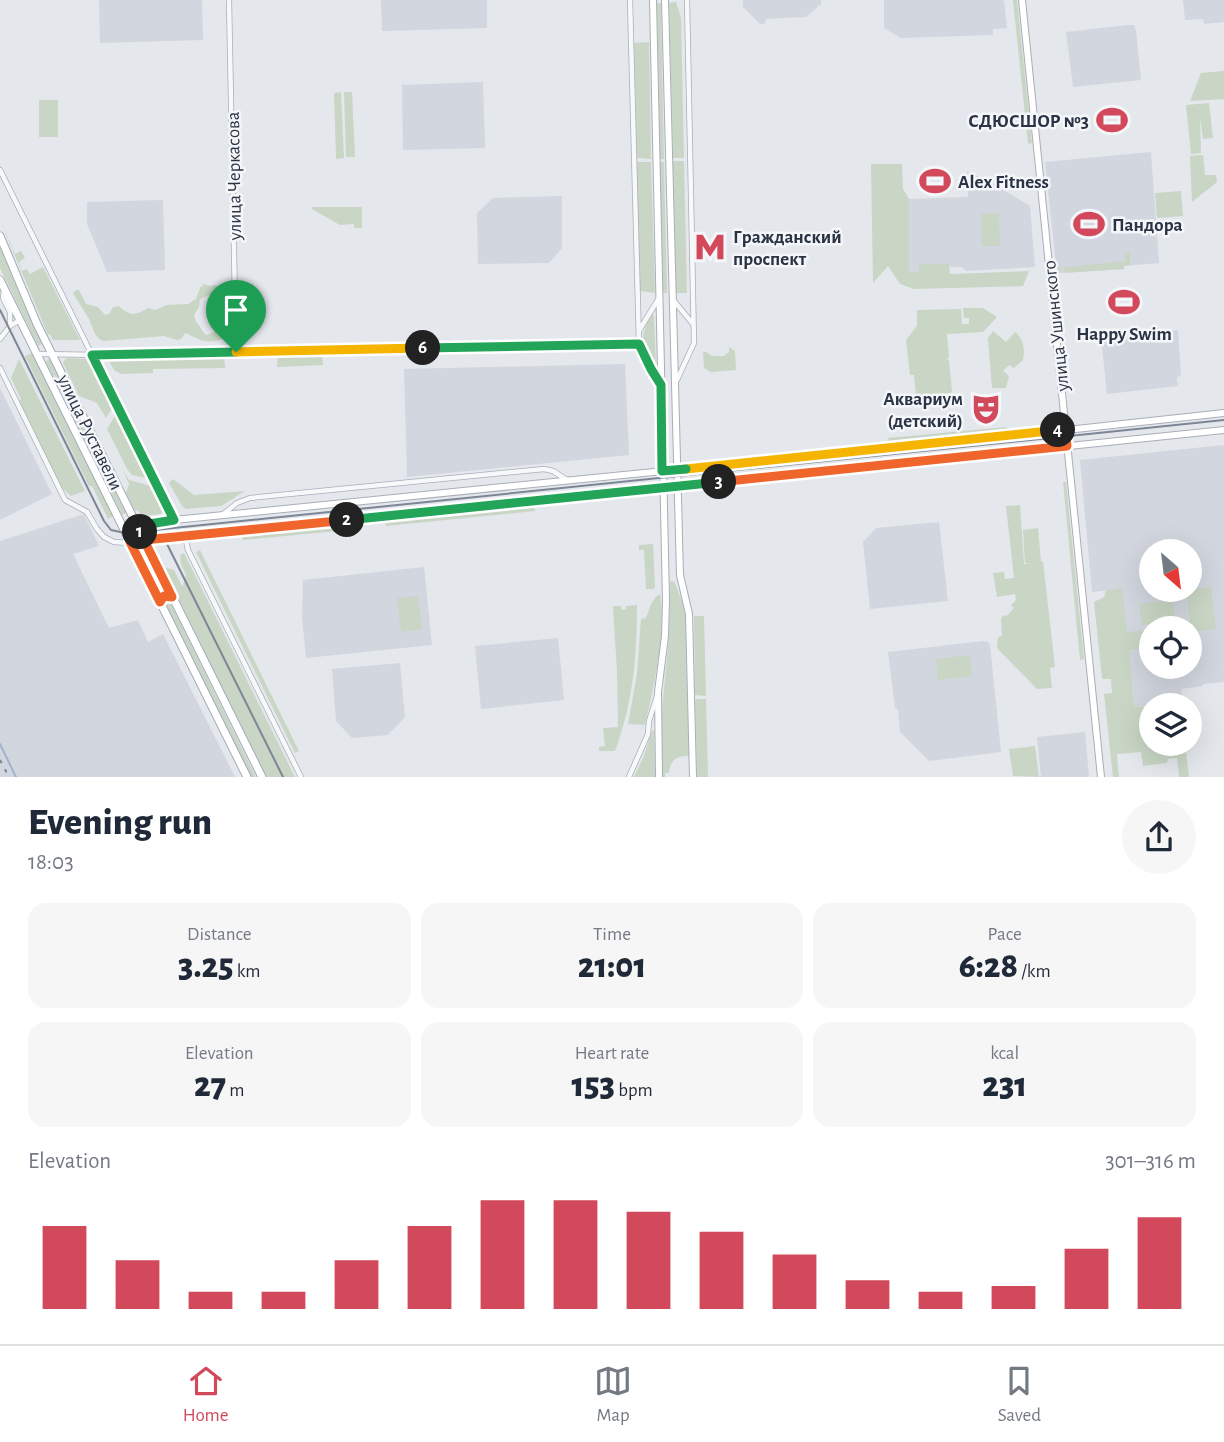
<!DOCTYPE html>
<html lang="en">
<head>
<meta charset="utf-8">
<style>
	:root { --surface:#fff; --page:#f6f6f7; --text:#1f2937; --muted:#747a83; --line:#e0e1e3; --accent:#d1495b }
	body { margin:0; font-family:"Alegreya Sans",sans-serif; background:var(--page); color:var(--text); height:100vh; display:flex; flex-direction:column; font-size:26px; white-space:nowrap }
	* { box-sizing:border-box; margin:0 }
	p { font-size:23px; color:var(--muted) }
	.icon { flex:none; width:38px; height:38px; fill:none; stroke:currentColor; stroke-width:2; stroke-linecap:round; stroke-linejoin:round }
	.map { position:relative; height:777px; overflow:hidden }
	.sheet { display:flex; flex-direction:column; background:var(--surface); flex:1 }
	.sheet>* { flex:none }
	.needle { width:46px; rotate:152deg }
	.buttons { position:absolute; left:1139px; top:539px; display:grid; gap:14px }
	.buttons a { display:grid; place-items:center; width:63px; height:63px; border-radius:50%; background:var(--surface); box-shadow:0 7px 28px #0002; font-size:35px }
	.pin { position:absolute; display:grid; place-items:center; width:60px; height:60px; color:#fff; margin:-72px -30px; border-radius:50% 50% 50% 0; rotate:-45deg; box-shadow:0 0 7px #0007 }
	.pin .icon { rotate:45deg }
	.km { position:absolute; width:35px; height:35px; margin:-18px; border-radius:50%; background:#222; color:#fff; font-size:19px; line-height:35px; text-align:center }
	.round { display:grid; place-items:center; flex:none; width:74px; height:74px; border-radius:37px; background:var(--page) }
	.overview { display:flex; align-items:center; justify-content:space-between; height:119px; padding:0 28px }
	h1 { font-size:38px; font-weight:800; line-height:52px }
	.metrics { display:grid; grid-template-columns:repeat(3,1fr); gap:10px; height:119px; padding:7px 28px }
	.metrics div { display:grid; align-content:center; border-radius:18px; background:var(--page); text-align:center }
	.metrics b { font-size:35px; font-weight:800 }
	.metrics small { font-size:19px; font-weight:400 }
	.metrics p { font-size:19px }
	.chart { height:196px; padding:14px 28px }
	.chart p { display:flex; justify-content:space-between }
	.chart svg { width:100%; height:126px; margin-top:7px; stroke:var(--accent); stroke-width:6 }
	.tabs { display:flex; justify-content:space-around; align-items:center; height:98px; border-top:2px solid var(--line); background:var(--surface); font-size:19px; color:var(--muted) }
	.tabs a { display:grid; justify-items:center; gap:4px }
	.tabs .selected { color:var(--accent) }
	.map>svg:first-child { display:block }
</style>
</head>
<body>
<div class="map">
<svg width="1224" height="777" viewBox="0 0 1224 777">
	<rect width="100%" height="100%" fill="#e4e7ec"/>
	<!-- built -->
	<path fill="#d2d6de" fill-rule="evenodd" d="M99,0H202L203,40L100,43Z
		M381,0H487V28L382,31Z
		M743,0H821V4L806,17L766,19L764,24H760L743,7Z
		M884,0H1004L1007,28L993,29V35L901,38L884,28Z
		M1183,0H1224V22L1204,24L1203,19L1185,20Z
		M1129,25H1134L1136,31L1141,80L1073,87L1066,32Z
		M483,82L485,148L403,150L402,85Z
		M1151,152L1159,263L1124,266V269L1057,273L1045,162Z
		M967,171L992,183L1030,206L1035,267L966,271L962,267H950L949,264L919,265L920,272H909V199L968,197Z
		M562,196V248L549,263L478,264L477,213L493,198Z
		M163,200L165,270L107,272L87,224V202Z
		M1178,330L1181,376L1177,377L1178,386L1107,394L1101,337Z
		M625,364L629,455L407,477L404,369Z
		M0,388L52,494L0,520Z
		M1224,445V682L1203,684V686L1181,689L1183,705H1152L1151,713L1150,706L1134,707L1122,589L1092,592L1080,460ZM1152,551H1190V590H1152ZM1152,628H1190V667H1152Z
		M84,514L99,546L73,554L109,628L138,620L148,642L163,634L235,777H0V541Z
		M939,522L948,601L870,609L863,542L876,528Z
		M424,567L432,645L306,658L302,616L303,580Z
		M558,638L564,700L481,709L475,646Z
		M984,641L988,642L990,645L1001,752L929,761L900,732L898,710L895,708L888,652Z
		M400,663L405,717L388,735L352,738L336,721L332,669Z
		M1085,732L1089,777H1041L1037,737Z"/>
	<!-- green -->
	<path fill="#c9d6c5" d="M1013,0H1017L1032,143L1028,144Z
		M676,2L681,18L684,158H673L669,3Z
		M657,3H661L664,159H660Z
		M649,42L651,159L637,158L634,43Z
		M1224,71V99L1190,101L1201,73Z
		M341,92L344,158L336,159L334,93Z
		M344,92H352L355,157H346Z
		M39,100H58V137H39Z
		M1209,103L1213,138L1203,139L1200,118L1201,153L1191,154L1186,105Z
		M1203,155L1205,175H1216L1217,182L1192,202L1190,156Z
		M673,161H684L687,293H676Z
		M636,162H651L655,293L640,291Z
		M660,162H664L667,293H663Z
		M902,164L903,189L909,199V272H919V264H949L950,274L1029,271L1023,286L914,289L900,284L888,266L873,283L871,164Z
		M1181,191L1183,216L1157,218L1155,193Z
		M312,207H362V228H354V224L340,225L312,209Z
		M999,213L1000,246H982L981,214Z
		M0,220L15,254L21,251L25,258L20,261L19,264L22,271L27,269L30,274L43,267L80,340H53L50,334L48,335Z
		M0,247L27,312L42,344L38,346L0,268Z
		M1125,253H1130V265L1124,266V269L1065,273L1064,268L1060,269V273H1057V268L1125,261Z
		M204,284L210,286L215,285L220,287L225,285L227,289L223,295L224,300L220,303L213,301L209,295L200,299L199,307L194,315L196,322C201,326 201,332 207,335L216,331H221L222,339C206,345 199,339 185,333L181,339L177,340L164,336L103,341L99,339L95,334L89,319L73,293L77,290H79L86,304L98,307L105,315L109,314L113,307L119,306C130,317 136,315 148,308L155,310L167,305L188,304L196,299L200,288Z
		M963,308H983L997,317L983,332L947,334L949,358L946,359L949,360L952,392L951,393L916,396L914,375H910L906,340L917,326V310L961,309L962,324H969V318H964Z
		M653,314L654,316L656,367L655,369L653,368C641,345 639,338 651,315Z
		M993,331L1006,342L1015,332C1024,339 1025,350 1023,360L1014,368L1009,365L1003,371L1009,376L1006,388H992L988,338Z
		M729,347L735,351L736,370L711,372L704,368L703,352H706L712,356H724L729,352Z
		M32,353L113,516L108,519L92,486H89L25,356Z
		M320,355L322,357L323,365L277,367L278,356Z
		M224,357L225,368L153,369V373L121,374L114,370L108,359Z
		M68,358L88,359L112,408L106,418L97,403L79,396L63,363L65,359Z
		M19,359L85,491L71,496L62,488L19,401L21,399L11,378Z
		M48,359L51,360L126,513L122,515L46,362Z
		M116,414L147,476L146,478L132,475L127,469L107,429Z
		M1007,427V429L996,433L889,444L888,438Z
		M123,470L129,480L151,486L163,509L161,514L142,516L137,510L135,511L126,493L129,484Z
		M173,479L194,495L245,491L221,506L186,509L182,506L169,483Z
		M1063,482H1066L1084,659L1080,660Z
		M534,505L535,511L386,526L385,520Z
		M1020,505L1024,564L1031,563H1025L1023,530L1038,528L1041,561L1043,562L1055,667L1050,668L1052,688L1037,689L997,648L998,637L1002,636L1001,618L1004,615L1007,616L1014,608L1011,605L1016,600L1015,594L997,597L993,573L1004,572L1005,579L1014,578L1006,506Z
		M348,524V530L243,540V535Z
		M653,544L655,587L654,589H646L644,550H639V545Z
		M200,550L299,751L295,753L196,552Z
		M184,553L295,777H266L163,567L174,570L182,586L183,585L186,575L181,564L180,555Z
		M674,581L685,609L689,756C676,755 670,761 669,773H665V777H662L661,721L669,637L670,582Z
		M1211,587L1216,629L1191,632L1186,590Z
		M1122,588L1127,632L1151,630V647L1129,650L1134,707L1151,706L1152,744H1155L1156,746L1188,744L1189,751L1186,752L1189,777H1179L1177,758L1168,759L1167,763L1143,766L1141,752L1117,754L1119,777H1113L1104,694L1112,693L1111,679H1102L1094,602L1104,597L1106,590Z
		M660,594C667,627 653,691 645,725L628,724L637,674L641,619L646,618C649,610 652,598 660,594Z
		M418,596L422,629L401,632L397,598Z
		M165,599L169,600L256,777H251L164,602Z
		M1173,600L1175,621L1142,625L1139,604Z
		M637,605C637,655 633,704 615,751H599V747L605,746L603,728L618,727L617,671L613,606H621L622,610L626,609V606Z
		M694,616H704L706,696L695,695Z
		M970,655L972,676L938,680L936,659Z
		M697,699H706L708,777H697L695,701Z
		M654,730L655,777H634L643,758L652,731Z
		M1035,746L1039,777L1013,776L1009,749Z"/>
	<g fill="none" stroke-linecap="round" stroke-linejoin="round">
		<!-- stream -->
		<path stroke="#9fb4cc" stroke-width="2" d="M0,744L16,777"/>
		<defs>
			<path id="street" d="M229,0L236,352
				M630,0L639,344L651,369L661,385
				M0,170L174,520
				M4,290L3,298L10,312V326
				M674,301L693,324
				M640,329L659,298
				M0,339L10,326L20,320
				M38,354L105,355L639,344
				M0,368L65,500L87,512L97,529L104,537L114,542L130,543
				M677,380L694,343L687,0
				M222,515L237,503L250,498L544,469L553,471L567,480
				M185,536L188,550L301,777
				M629,777L648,734L649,721L657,696"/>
			<path id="secondary" d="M653,0L666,600L665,636L658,692L659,777
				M665,0L680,575L689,614L693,777
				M1022,0L1101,777
				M130,543L137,526L174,520L993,438L1224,413
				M130,543L1224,430"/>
			<path id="primary" d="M0,236L37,324L262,777
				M0,280L247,777"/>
		</defs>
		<!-- street casing -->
		<use href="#street" stroke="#a9aeb7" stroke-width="6"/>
		<!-- secondary casing -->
		<use href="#secondary" stroke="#a9aeb7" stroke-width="8"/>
		<!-- primary casing -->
		<use href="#primary" stroke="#a3abb8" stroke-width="9"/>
		<!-- street -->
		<use href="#street" stroke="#f7f8fa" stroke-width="4.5"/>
		<!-- secondary -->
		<use href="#secondary" stroke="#fff" stroke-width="6"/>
		<!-- primary -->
		<use href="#primary" stroke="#fff" stroke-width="7"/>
		<!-- tram -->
		<path stroke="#7d8696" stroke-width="2" d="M0,310L104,521L111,530L125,533L1224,420
			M150,530L160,535L167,544L283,777"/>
		<!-- rail -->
		<path stroke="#7d8696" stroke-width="2" stroke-dasharray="3.5 7" stroke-linecap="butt" d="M0,760L9,777"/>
	</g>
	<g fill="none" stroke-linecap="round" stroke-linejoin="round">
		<defs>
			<path id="split-1" d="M140,532L137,526L174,520L92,355L236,352"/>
			<path id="split-2" d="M140,532L144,540L130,542L160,602L164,596L172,597L144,540L347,520"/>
			<path id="split-3" d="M347,520L719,482"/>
			<path id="split-4" d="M719,482L1067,446L1065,429L1058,430"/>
			<path id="split-5" d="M686,469L1058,430"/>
			<path id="split-6" d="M423,348L639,344L651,369L661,385L662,471L686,469"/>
			<path id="split-7" d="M236,352L423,348"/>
		</defs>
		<!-- split-1 casing -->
		<use href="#split-1" stroke="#fff" stroke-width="14"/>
		<!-- split-2 casing -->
		<use href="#split-2" stroke="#fff" stroke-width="14"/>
		<!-- split-3 casing -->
		<use href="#split-3" stroke="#fff" stroke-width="14"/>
		<!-- split-4 casing -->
		<use href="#split-4" stroke="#fff" stroke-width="14"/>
		<!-- split-5 casing -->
		<use href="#split-5" stroke="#fff" stroke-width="14"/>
		<!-- split-6 casing -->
		<use href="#split-6" stroke="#fff" stroke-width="14"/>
		<!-- split-7 casing -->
		<use href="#split-7" stroke="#fff" stroke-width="14"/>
		<!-- split-1 -->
		<use href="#split-1" stroke="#22a559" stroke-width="9"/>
		<!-- split-2 -->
		<use href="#split-2" stroke="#f0652b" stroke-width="9"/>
		<!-- split-3 -->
		<use href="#split-3" stroke="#22a559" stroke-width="9"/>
		<!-- split-4 -->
		<use href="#split-4" stroke="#f0652b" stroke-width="9"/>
		<!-- split-5 -->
		<use href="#split-5" stroke="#f5b400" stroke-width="9"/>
		<!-- split-6 -->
		<use href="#split-6" stroke="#22a559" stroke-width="9"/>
		<!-- split-7 -->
		<use href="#split-7" stroke="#f5b400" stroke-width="9"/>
	</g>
	<!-- icons -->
	<defs>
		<symbol id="stadium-bare" viewBox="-9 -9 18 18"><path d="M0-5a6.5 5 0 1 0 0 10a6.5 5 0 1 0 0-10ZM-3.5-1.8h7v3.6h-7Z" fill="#d1495b" stroke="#f4f6f9" stroke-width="2.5" paint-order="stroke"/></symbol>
		<symbol id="metro-bare" viewBox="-9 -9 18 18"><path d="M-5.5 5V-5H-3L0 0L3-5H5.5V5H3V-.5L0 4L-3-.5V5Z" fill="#d1495b" stroke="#f4f6f9" stroke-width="2.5" paint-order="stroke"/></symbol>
		<symbol id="theatre-bare" viewBox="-9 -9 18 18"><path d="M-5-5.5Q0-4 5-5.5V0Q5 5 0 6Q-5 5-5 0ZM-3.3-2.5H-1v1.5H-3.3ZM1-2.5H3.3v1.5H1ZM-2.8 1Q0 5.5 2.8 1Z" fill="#d1495b" stroke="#f4f6f9" stroke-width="2.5" paint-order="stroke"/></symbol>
	</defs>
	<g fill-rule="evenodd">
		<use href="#stadium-bare" x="1090" y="98" width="44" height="44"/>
		<use href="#stadium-bare" x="913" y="159" width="44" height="44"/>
		<use href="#stadium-bare" x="1067" y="202" width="44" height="44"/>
		<use href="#metro-bare" x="688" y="225" width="44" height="44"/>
		<use href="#stadium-bare" x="1102" y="280" width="44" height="44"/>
		<use href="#theatre-bare" x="964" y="387" width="44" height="44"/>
	</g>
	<g text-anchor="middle" stroke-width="5" stroke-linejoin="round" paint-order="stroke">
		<!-- poi labels -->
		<g font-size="19" font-weight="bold" fill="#2b3445" stroke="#f4f6f9" text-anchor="start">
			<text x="1089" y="127" text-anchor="end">СДЮСШОР №3</text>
			<text x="958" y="188">Alex Fitness</text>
			<text x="1112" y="231">Пандора</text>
			<text x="733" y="243">Гражданский<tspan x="733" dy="22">проспект</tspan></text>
			<text x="1124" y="340" text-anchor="middle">Happy Swim</text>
			<text x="963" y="405" text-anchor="end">Аквариум<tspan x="963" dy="22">(детский)</tspan></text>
		</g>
		<!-- street labels -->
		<g font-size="19" fill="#2b3445" stroke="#f4f6f9">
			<text transform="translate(233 176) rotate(-91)" y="7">улица Черкасова</text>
			<text transform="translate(1055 326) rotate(-96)" y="7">улица Ушинского</text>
			<text transform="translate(91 432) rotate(64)" y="7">улица Руставели</text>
		</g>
	</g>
</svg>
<div class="buttons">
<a><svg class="needle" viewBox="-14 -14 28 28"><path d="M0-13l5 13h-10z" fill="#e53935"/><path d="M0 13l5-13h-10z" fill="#747a83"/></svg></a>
<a><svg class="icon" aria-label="locate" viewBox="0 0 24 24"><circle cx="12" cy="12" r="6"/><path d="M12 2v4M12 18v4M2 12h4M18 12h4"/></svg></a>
<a><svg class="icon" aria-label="layers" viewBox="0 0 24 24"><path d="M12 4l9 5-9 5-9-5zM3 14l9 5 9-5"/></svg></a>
</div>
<div class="pin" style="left:236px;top:352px;background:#1e9e55"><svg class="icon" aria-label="arrive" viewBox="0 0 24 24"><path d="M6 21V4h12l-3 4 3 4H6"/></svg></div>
<b class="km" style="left:140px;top:532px">1</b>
<b class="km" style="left:347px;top:520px">2</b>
<b class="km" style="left:719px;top:482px">3</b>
<b class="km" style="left:1058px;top:430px">4</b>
<b class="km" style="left:423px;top:348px">6</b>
</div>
<section class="sheet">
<div class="overview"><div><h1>Evening run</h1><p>18:03</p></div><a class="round"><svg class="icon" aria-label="share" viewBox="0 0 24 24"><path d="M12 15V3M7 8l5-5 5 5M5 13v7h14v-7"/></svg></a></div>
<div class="metrics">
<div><p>Distance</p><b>3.25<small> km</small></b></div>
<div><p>Time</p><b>21:01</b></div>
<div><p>Pace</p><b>6:28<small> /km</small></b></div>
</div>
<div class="metrics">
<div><p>Elevation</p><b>27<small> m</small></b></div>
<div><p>Heart rate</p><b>153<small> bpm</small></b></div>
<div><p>kcal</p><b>231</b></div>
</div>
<div class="chart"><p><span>Elevation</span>301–316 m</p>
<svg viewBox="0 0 160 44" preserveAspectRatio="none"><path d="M5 44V15M15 44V27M25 44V38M35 44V38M45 44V27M55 44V15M65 44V6M75 44V6M85 44V10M95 44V17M105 44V25M115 44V34M125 44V38M135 44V36M145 44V23M155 44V12"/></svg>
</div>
</section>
<nav class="tabs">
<a class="selected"><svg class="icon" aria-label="home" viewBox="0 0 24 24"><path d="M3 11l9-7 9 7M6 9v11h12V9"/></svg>Home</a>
<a><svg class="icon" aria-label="map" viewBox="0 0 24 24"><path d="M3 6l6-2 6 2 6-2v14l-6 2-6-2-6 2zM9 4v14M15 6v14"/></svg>Map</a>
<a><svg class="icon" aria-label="saved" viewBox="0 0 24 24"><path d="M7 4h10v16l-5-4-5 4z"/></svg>Saved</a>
</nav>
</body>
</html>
